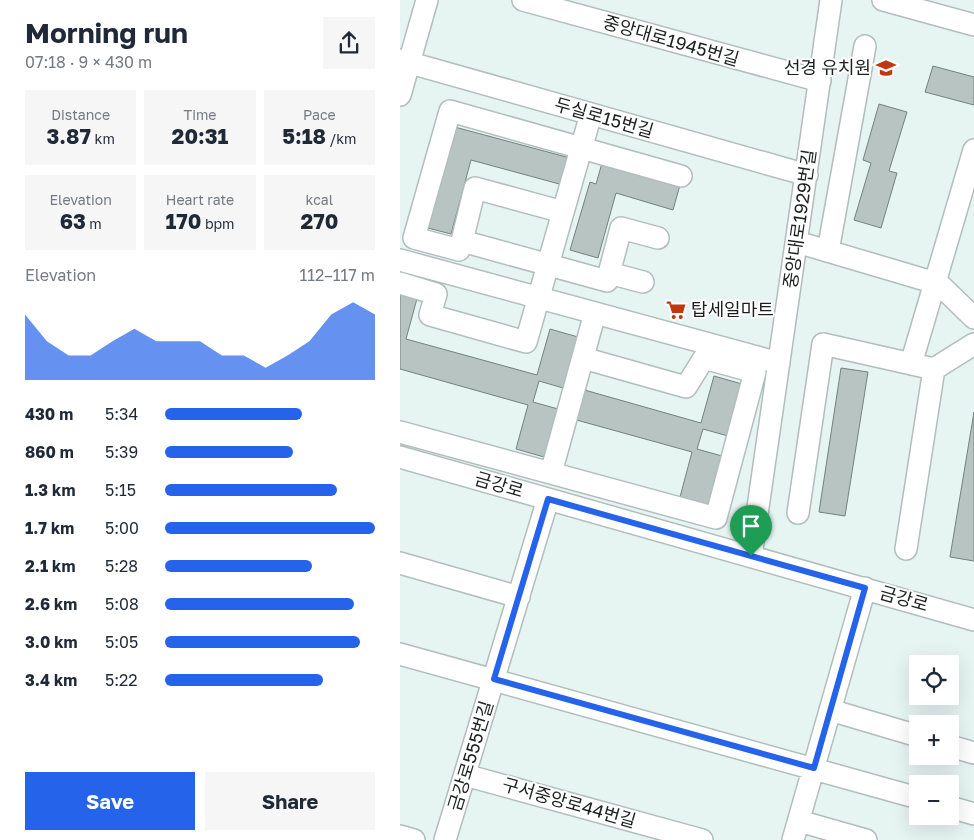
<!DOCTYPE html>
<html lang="en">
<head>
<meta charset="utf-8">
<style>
	:root { --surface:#fff; --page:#f6f6f7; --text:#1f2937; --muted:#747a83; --accent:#2563eb }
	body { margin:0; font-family:"Golos Text","Noto Sans KR",sans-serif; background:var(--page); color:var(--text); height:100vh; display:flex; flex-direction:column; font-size:19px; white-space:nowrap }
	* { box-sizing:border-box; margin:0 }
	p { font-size:16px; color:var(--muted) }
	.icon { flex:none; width:28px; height:28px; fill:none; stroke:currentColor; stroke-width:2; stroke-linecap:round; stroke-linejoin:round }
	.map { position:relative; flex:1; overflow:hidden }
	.sheet { display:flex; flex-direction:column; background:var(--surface); width:400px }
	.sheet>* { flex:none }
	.buttons { position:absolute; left:509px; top:655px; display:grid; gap:10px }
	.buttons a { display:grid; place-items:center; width:50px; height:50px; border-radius:0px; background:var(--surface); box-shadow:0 5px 20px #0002; font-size:25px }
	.pin { position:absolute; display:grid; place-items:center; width:42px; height:42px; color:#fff; margin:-51px -21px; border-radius:50% 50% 50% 0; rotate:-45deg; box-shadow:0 0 5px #0007 }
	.pin .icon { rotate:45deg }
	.round { display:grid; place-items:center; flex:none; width:52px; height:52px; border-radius:0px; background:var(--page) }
	.headline { display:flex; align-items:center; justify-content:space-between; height:85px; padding:0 25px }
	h1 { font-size:28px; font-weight:700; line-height:38px }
	.metrics { display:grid; grid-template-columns:repeat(3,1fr); gap:8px; height:85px; padding:5px 25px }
	.metrics div { display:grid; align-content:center; border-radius:0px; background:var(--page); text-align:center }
	.metrics b { font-size:21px; font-weight:700 }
	.metrics small { font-size:14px; font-weight:400 }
	.metrics p { font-size:14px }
	.chart { height:140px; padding:10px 25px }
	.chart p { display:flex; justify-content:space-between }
	.chart svg { width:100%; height:90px; margin-top:5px; fill:var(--accent); opacity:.7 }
	.action { display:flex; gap:10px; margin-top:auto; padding:10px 25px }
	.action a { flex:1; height:58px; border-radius:0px; background:var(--accent); color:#fff; font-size:20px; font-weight:700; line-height:58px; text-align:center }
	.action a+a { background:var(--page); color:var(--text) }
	ul { padding:0 25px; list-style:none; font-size:16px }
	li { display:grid; grid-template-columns:80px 60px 1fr; align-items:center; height:38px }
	li i { height:12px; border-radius:6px; background:var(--accent) }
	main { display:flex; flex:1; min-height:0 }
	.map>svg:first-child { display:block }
</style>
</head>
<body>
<main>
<section class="sheet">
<div class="headline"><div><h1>Morning run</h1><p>07:18 · 9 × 430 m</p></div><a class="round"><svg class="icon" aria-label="share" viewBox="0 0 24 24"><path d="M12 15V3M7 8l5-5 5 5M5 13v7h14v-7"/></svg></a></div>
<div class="metrics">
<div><p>Distance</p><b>3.87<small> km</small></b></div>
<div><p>Time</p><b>20:31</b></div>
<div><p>Pace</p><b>5:18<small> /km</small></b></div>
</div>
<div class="metrics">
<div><p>Elevation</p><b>63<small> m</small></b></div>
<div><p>Heart rate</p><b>170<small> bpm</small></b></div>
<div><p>kcal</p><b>270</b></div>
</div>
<div class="chart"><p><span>Elevation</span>112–117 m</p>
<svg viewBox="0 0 160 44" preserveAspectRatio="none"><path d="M0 44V12L10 25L20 32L30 32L40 25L50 19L60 25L70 25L80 25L90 32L100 32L110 38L120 32L130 25L140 12L150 6L160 12V44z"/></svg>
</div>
<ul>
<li><b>430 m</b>5:34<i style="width:65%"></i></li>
<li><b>860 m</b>5:39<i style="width:61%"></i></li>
<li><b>1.3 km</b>5:15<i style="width:82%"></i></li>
<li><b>1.7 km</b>5:00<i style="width:100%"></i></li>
<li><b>2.1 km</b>5:28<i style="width:70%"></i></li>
<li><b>2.6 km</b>5:08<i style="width:90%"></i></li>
<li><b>3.0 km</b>5:05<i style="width:93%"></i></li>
<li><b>3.4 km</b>5:22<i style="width:75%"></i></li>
</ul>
<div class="action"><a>Save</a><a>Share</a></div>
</section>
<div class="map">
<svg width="574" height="840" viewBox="0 0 574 840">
	<rect width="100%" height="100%" fill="#e6f4f2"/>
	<!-- building -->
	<path fill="#b7c4c2" stroke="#75817f" d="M533,66L574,77V105L525,92Z
		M479,104L507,112L489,171L497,173L481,228L454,220L471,163L463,160Z
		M51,126L170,158L163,185L71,160L51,234L24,227Z
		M202,163L280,185L273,210L216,193L198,258L170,250L190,182L196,184Z
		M0,290L18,295L6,339L137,375L150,329L178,337L163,388L139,381L133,402L158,409L144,457L116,449L128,405L0,369Z
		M441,368L468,372L445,516L419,512Z
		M314,376L342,384L328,436L303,429L297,449L322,456L308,505L280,497L292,452L173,419L181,389L301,423Z
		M574,412V561L550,557Z"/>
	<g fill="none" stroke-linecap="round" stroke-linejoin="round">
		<defs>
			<path id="minor" d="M123,0L420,81
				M483,0L574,25
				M0,60L407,175
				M0,95L27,0
				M163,212L75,188L62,241L207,281L221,228L258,238
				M62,241L59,250L14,238L50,111L281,176
				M397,242L539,284L574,318
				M428,251L465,46
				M0,260L379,363
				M209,273L243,282
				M0,283L36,294L30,315L126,342L191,114
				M511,364L574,150
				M534,369L574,344
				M0,432L316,518L355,372L304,358L286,387L183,358
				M0,457L574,620
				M151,473L195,313
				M398,513L423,344L534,369L506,549
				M351,556L431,0
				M0,563L119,597
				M0,654L518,798
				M430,710L518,736
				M550,746L574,753
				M65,775L302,840
				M550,807L574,814
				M399,821L466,840
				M0,836L14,840
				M45,840L148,499
				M393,840L465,588"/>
		</defs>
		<!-- minor casing -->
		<use href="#minor" stroke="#b1bebc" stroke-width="24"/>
		<!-- minor -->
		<use href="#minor" stroke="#fff" stroke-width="21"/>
	</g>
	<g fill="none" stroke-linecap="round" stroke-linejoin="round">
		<defs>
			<path id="route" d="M148,499L465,588L414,768L94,679Z"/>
		</defs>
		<!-- route casing -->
		<use href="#route" stroke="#fff" stroke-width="10"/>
		<!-- route -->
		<use href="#route" stroke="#2563eb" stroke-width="6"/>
	</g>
	<!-- icons -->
	<defs>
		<symbol id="school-bare" viewBox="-9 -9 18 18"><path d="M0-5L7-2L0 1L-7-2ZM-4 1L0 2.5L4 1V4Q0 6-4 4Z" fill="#c03710" stroke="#fff" stroke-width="2.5" paint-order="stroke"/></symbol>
		<symbol id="supermarket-bare" viewBox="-9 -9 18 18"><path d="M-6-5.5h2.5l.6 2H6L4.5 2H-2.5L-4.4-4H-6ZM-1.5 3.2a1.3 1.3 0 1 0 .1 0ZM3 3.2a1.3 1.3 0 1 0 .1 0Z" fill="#c03710" stroke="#fff" stroke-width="2.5" paint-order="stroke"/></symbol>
	</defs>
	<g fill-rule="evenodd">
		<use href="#school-bare" x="472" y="54" width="28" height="28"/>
		<use href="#supermarket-bare" x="262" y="296" width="28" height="28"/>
	</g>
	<g text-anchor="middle" stroke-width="4" stroke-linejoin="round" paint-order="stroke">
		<!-- street labels -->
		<g font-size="18" fill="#1c2120" stroke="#fff">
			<text transform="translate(271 41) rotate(16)" y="6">중앙대로1945번길</text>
			<text transform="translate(204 118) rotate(16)" y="6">두실로15번길</text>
			<text transform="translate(400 219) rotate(-82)" y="6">중앙대로1929번길</text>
			<text transform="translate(99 485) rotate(16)" y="6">금강로</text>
			<text transform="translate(504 599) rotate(16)" y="6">금강로</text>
			<text transform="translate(71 756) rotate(-73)" y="6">금강로555번길</text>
			<text transform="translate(169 803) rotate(16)" y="6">구서중앙로44번길</text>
		</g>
		<!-- poi labels -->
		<g font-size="18" fill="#1c2120" stroke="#fff" text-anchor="end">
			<text x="471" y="74">선경 유치원</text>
			<text x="291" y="316" text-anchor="start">탑세일마트</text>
		</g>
	</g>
</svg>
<div class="buttons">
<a><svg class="icon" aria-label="locate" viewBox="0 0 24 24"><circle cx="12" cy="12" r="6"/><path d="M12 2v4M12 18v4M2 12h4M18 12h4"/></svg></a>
<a>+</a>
<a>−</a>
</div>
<div class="pin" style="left:351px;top:556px;background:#1e9e55"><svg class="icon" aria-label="arrive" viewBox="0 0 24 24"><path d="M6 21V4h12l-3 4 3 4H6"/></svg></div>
</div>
</main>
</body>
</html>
